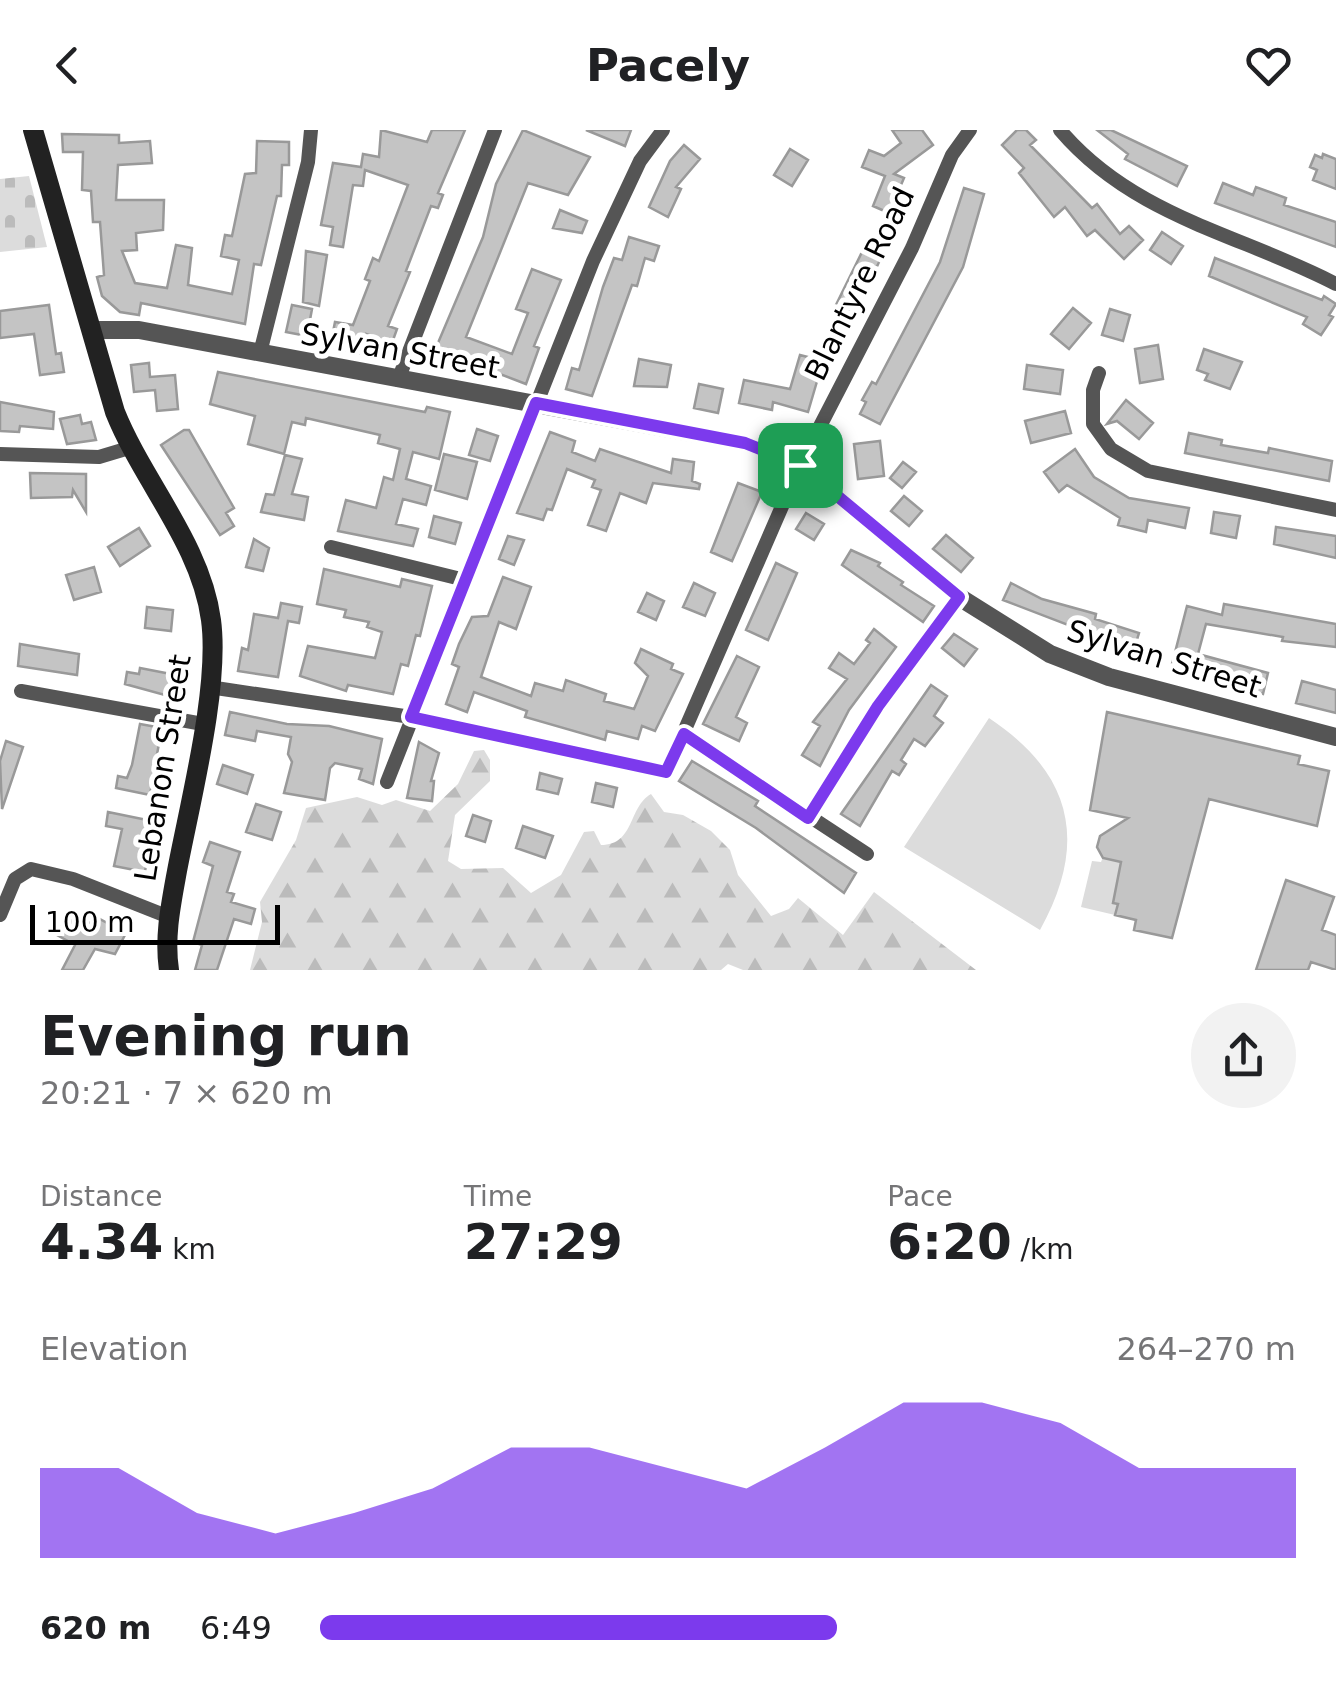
<!DOCTYPE html>
<html lang="en">
<head>
<meta charset="utf-8">
<style>
	:root { --surface:#fff; --page:#f2f2f2; --text:#202124; --muted:#757577; --accent:#7c3aed }
	body { margin:0; font-family:"DejaVu Sans",sans-serif; background:var(--page); color:var(--text); height:100vh; display:flex; flex-direction:column; font-size:38px; white-space:nowrap }
	* { box-sizing:border-box; margin:0 }
	p { font-size:32px; color:var(--muted) }
	.icon { flex:none; width:55px; height:55px; fill:none; stroke:currentColor; stroke-width:2; stroke-linecap:round; stroke-linejoin:round }
	.map { position:relative; height:840px; overflow:hidden }
	.details { display:flex; flex-direction:column; background:var(--surface); flex:1 }
	.details>* { flex:none }
	.scale { position:absolute; left:30px; bottom:25px; width:250px; box-sizing:border-box; padding-left:10px; border:5px solid #000; border-top:0; font-size:28px; line-height:35px; white-space:nowrap; color:#000; -webkit-text-stroke:8px #fff; paint-order:stroke }
	.pin { position:absolute; display:grid; place-items:center; width:85px; height:85px; color:#fff; margin:-42px; border-radius:20px; box-shadow:0 5px 15px #0006 }
	.round { display:grid; place-items:center; flex:none; width:105px; height:105px; border-radius:52px; background:var(--page) }
	.summary { display:flex; align-items:center; justify-content:space-between; height:170px; padding:0 40px }
	h1 { font-size:55px; font-weight:600; line-height:75px }
	.metrics { display:grid; grid-template-columns:repeat(3,1fr); gap:15px; height:170px; padding:10px 40px }
	.metrics div { display:grid; align-content:center }
	.metrics b { font-size:50px; font-weight:600 }
	.metrics small { font-size:28px; font-weight:400 }
	.metrics p { font-size:28px }
	.chart { height:280px; padding:20px 40px }
	.chart p { display:flex; justify-content:space-between }
	.chart svg { width:100%; height:180px; margin-top:10px; fill:var(--accent); opacity:.7 }
	ul { padding:0 40px; list-style:none; font-size:32px }
	li { display:grid; grid-template-columns:160px 120px 1fr; align-items:center; height:75px }
	li i { height:25px; border-radius:12px; background:var(--accent) }
	header { display:flex; justify-content:space-between; align-items:center; height:130px; padding:0 40px; background:var(--surface); font-size:45px; font-weight:600 }
	.map>svg:first-child { display:block }
</style>
</head>
<body>
<header><svg class="icon" aria-label="back" viewBox="0 0 24 24"><path d="M15 5l-7 7 7 7"/></svg>Pacely<svg class="icon" aria-label="heart" viewBox="0 0 24 24"><path d="M12 20l-8-8c-3-5 5-10 8-4 3-6 11-1 8 4z"/></svg></header>
<div class="map">
<svg width="1336" height="840" viewBox="0 0 1336 840">
	<defs>
		<pattern id="forest-firs" width="22" height="20" patternUnits="userSpaceOnUse" patternTransform="scale(2.5)"><rect width="22" height="20" fill="#dcdcdc"/><path d="M5 1l3.5 6h-7zM16 11l3.5 6h-7z" fill="#bbb"/></pattern>
		<pattern id="cemetery-stones" width="16" height="16" patternUnits="userSpaceOnUse" patternTransform="scale(2.5)"><rect width="16" height="16" fill="#dcdcdc"/><path d="M2 7V4a2 2 0 0 1 4 0v3zM10 15v-3a2 2 0 0 1 4 0v3z" fill="#bbb"/></pattern>
	</defs>
	<rect width="100%" height="100%" fill="#fff"/>
	<!-- green -->
	<path fill="#dcdcdc" d="M989,588C1072,643 1089,712 1040,800L904,717Z
		M1103,727L1123,733L1113,772L1118,774L1115,785L1081,777L1092,731L1101,732Z"/>
	<!-- forest -->
	<path fill="url(#forest-firs)" d="M484,620L490,630V651L455,685L448,731L461,739L503,738L531,763L561,745L584,702L594,701L601,715C635,715 628,677 651,664L664,682L683,685L711,701L730,720L738,745L771,786L789,779L798,768L843,805L874,762L976,840H743L728,834L721,840H250L262,792L260,772L296,710L306,678L357,667L382,675L396,670L430,681L458,654L474,621Z"/>
	<!-- cemetery -->
	<path fill="url(#cemetery-stones)" d="M29,46L47,117L0,122V49Z"/>
	<!-- building -->
	<path fill="#c4c4c4" stroke="#999" stroke-width="2.5" d="M381,0L427,12L432,0H465L438,63L443,65L438,78L431,76L406,141L410,142L388,196L397,199L392,213L366,204L362,224L330,217L335,192L353,195L370,151L365,149L373,128L379,131L408,55L365,40L363,56L353,55L343,117L330,115L333,97L321,95L333,33L361,37L363,24L379,27Z
		M523,0L590,27L568,65L528,53L466,207L512,224L528,183L516,179L532,139L561,150L534,216L539,218L526,254L456,227L453,235L432,227L483,107L496,54Z
		M586,0H631L625,16Z
		M892,0H922L933,15L894,44L904,48L889,83L873,76L885,46L862,37L869,20L884,26L901,13Z
		M1017,0H1026L1036,10L1030,15L1092,78L1097,74L1120,104L1129,96L1143,110L1124,129L1095,100L1087,106L1065,77L1054,87L1019,43L1024,38L1002,15Z
		M1097,0H1111L1187,36L1177,56L1125,29L1128,24Z
		M62,4L119,5V13L150,11L152,33L118,35L116,70H164L163,100L136,103L137,120L122,121L135,153L167,158L176,115L192,118L188,155L232,164L239,130L221,126L225,105L232,106L245,44L256,43L257,11L289,12V35H282L281,66H277L261,135L254,134L245,194L141,173L139,185L120,182L102,166L97,147L104,145L100,92H93L91,61L82,60L83,22H63Z
		M684,15L700,29L676,57L681,59L668,87L649,77L670,31Z
		M790,19L808,30L792,56L774,45Z
		M1323,24L1336,29V59L1313,50L1317,40L1310,37L1315,25L1322,28Z
		M1223,53L1253,65L1256,57L1286,68L1284,75L1336,92V117L1215,73Z
		M964,58L984,64L963,137L880,294L860,284L866,272L862,270L872,252L876,254L940,132Z
		M560,80L587,91L582,103L553,98Z
		M1162,102L1183,116L1171,134L1150,120Z
		M629,107L659,116L654,131L645,128L637,156L632,155L592,266L566,259L572,238L579,240L603,157L614,128L622,130Z
		M306,121L327,125L319,176L303,172Z
		M862,122L880,130L854,186L835,177Z
		M1215,128L1322,170L1324,166L1336,174L1329,185L1333,187L1321,205L1303,194L1307,187L1209,146Z
		M49,175L56,224L61,223L64,242L40,245L34,204L0,208V181Z
		M292,175L312,179L307,206L286,202Z
		M1073,178L1091,193L1069,219L1051,204Z
		M1110,179L1130,185L1123,211L1102,205Z
		M1158,215L1163,249L1140,253L1135,219Z
		M1204,219L1242,232L1230,259L1205,250L1208,244L1197,240Z
		M800,225L823,231L808,282L773,272L772,280L739,273L744,250L790,259Z
		M639,229L671,235L667,257L634,256Z
		M149,233L150,247L175,245L178,279L157,281L155,260L134,262L131,235Z
		M1027,235L1063,240L1060,264L1024,259Z
		M218,242L425,282L427,277L450,282L439,329L413,322L406,349L431,356L426,375L403,369L396,394L418,399L413,416L338,401L346,370L376,378L384,347L393,350L400,319L378,313L380,305L306,288L305,295L292,292L284,324L248,314L255,286L210,274Z
		M699,254L723,259L718,283L694,278Z
		M1126,270L1153,293L1139,309L1117,291L1107,294Z
		M0,272L54,282L53,299L20,296L19,302L0,301Z
		M1065,281L1071,303L1031,313L1025,291Z
		M80,285L82,294L91,292L96,310L67,314L60,289Z
		M477,299L498,306L490,331L469,325Z
		M184,300H189L234,378L226,383L234,396L220,405L161,315Z
		M550,302L575,311L572,322L595,331L600,319L671,343L673,329L694,332L692,351L700,354L699,359L653,353L646,373L620,363L606,401L588,395L601,360L592,357L595,350L567,339L552,380L547,379L543,390L517,383Z
		M1189,303L1222,310L1221,315L1268,323L1269,318L1332,331L1329,351L1185,323Z
		M880,311L884,346L858,349L854,314Z
		M1075,319L1094,347L1129,368L1189,378L1185,398L1148,390L1146,402L1118,395L1120,388L1067,355L1059,362L1044,342Z
		M444,324L477,332L467,369L435,360Z
		M285,325L302,329L292,364L308,367L304,390L261,382L266,364L274,365Z
		M903,332L916,342L902,358L890,348Z
		M30,343L86,344V382L73,360L72,367L31,368Z
		M738,353L762,362L732,431L711,422Z
		M904,366L922,381L909,396L891,381Z
		M1214,382L1240,386L1236,408L1211,403Z
		M806,383L824,394L814,410L796,399Z
		M434,386L461,393L455,414L429,407Z
		M1276,397L1336,406V428L1274,414Z
		M139,398L150,416L120,436L108,417Z
		M946,405L973,428L961,442L933,419Z
		M508,406L524,410L514,435L499,429Z
		M254,409L269,418L263,441L246,437Z
		M851,420L880,433L878,436L903,452L901,455L934,476L923,492L842,435Z
		M776,433L797,443L768,510L746,500Z
		M94,437L101,462L74,470L66,445Z
		M324,439L400,457L402,449L432,456L420,506L416,505L408,536L401,534L393,564L348,555L346,561L300,546L308,516L375,528L382,502L367,497L369,492L344,487L346,480L317,474Z
		M503,447L531,457L516,499L499,492L481,547L531,566L535,553L563,561L566,550L606,564L604,571L634,579L648,546L635,533L641,519L673,534L671,539L683,544L655,601L642,596L638,609L607,601L605,610L525,587L527,581L474,562L467,582L446,574L459,537L452,534L459,514L472,487L488,486Z
		M694,453L715,463L705,486L683,477Z
		M1011,453L1042,469L1096,484L1095,489L1139,503L1131,529L1095,513L1097,506L1003,470Z
		M647,463L664,471L656,490L638,482Z
		M281,473L302,477L299,493L288,491L278,547L238,541L242,518L248,520L254,484L278,488Z
		M1224,474L1336,494V517L1282,511L1283,507L1206,494L1198,524L1268,543L1263,564L1171,538L1187,476L1222,485Z
		M147,477L173,480L171,501L145,498Z
		M874,499L896,517L849,580L820,636L802,625L820,596L813,592L847,549L829,538L839,523L854,534L870,513L866,510Z
		M954,504L977,519L964,536L942,518Z
		M20,514L79,524L77,545L18,536Z
		M737,526L759,537L736,587L747,593L739,611L703,594Z
		M140,538L176,545L172,567L125,554L127,542L139,544Z
		M1302,551L1336,560V583L1296,573Z
		M931,555L947,566L934,586L943,593L925,616L914,609L901,630L906,634L899,645L892,641L860,696L841,684Z
		M230,582L287,594L329,596L382,609L373,654L359,649L362,639L335,633L330,638L325,670L284,663L292,632L288,624L291,607L257,601L255,611L225,605Z
		M1107,582L1300,626L1298,634L1329,641L1317,696L1209,669L1172,808L1134,800L1136,790L1115,785L1118,774L1113,773L1121,732L1103,728L1097,717L1100,706L1128,688L1090,680Z
		M140,594L162,598L154,640L163,641L160,655L152,653L150,665L116,658L118,646L127,648L132,635Z
		M6,611L23,617L2,679L0,631Z
		M419,612L439,623L431,651H434L432,671L407,668Z
		M692,631L758,671L755,676L856,743L844,763L756,698L679,651Z
		M223,635L253,645L247,664L217,654Z
		M540,643L562,649L558,664L537,659Z
		M596,653L617,658L613,677L592,672Z
		M256,674L281,682L272,710L246,702Z
		M108,682L152,691L145,742L114,736L122,699L106,696Z
		M473,685L491,691L485,712L466,706Z
		M523,696L553,706L545,728L516,718Z
		M210,712L240,722L227,762L234,764L231,772L255,779L251,794L234,789L217,840H195L202,815L193,812L213,736L203,732Z
		M1286,750L1334,767L1322,800L1336,805V840L1311,832L1308,840H1256Z
		M69,784L89,795L94,786L126,803L115,824L95,819L83,840H62L75,815L57,805Z"/>
	<g fill="none" stroke-linecap="round" stroke-linejoin="round">
		<!-- minor -->
		<path stroke="#555" stroke-width="14" d="M1060,0C1134,87 1240,104 1336,154
			M260,223L308,32L311,0
			M1099,243L1093,260V294L1111,319L1148,341L1336,380
			M398,250L495,0
			M0,324L99,327L129,318
			M331,417L465,450
			M209,557L411,587L666,643L800,335L912,118L952,25L970,0
			M21,561L203,594
			M684,604L867,724
			M387,652L593,131L640,31L663,0
			M808,687L878,575L959,467
			M0,785L15,749L31,739L73,749L169,787"/>
		<!-- tertiary -->
		<path stroke="#555" stroke-width="18" d="M91,200H139L745,313L800,335L959,467L1050,524L1109,547L1336,607"/>
		<!-- secondary -->
		<path stroke="#222" stroke-width="20" d="M33,0L115,282C143,352 201,414 211,490C220,557 190,672 177,741C171,774 164,807 169,840"/>
	</g>
	<g fill="none" stroke-linecap="round" stroke-linejoin="round">
		<defs>
			<path id="route" d="M536,273L745,313L800,335L959,467L878,576L808,688L684,604L666,642L411,587Z"/>
		</defs>
		<!-- route casing -->
		<use href="#route" stroke="#fff" stroke-width="20"/>
		<!-- route -->
		<use href="#route" stroke="#7c3aed" stroke-width="12"/>
	</g>
	<g text-anchor="middle" stroke-width="10" stroke-linejoin="round" paint-order="stroke">
		<!-- street labels -->
		<g font-size="30" fill="#000" stroke="#fff">
			<text transform="translate(860 154) rotate(-64)" y="10">Blantyre Road</text>
			<text transform="translate(400 221) rotate(10)" y="10">Sylvan Street</text>
			<text transform="translate(1164 529) rotate(17)" y="10">Sylvan Street</text>
			<text transform="translate(163 638) rotate(-81)" y="10">Lebanon Street</text>
		</g>
	</g>
</svg>
<div class="scale">100 m</div>
<div class="pin" style="left:800px;top:335px;background:#1e9e55"><svg class="icon" aria-label="arrive" viewBox="0 0 24 24"><path d="M6 21V4h12l-3 4 3 4H6"/></svg></div>
</div>
<section class="details">
<div class="summary"><div><h1>Evening run</h1><p>20:21 · 7 × 620 m</p></div><a class="round"><svg class="icon" aria-label="share" viewBox="0 0 24 24"><path d="M12 15V3M7 8l5-5 5 5M5 13v7h14v-7"/></svg></a></div>
<div class="metrics">
<div><p>Distance</p><b>4.34<small> km</small></b></div>
<div><p>Time</p><b>27:29</b></div>
<div><p>Pace</p><b>6:20<small> /km</small></b></div>
</div>
<div class="chart"><p><span>Elevation</span>264–270 m</p>
<svg viewBox="0 0 160 44" preserveAspectRatio="none"><path d="M0 44V22L10 22L20 33L30 38L40 33L50 27L60 17L70 17L80 22L90 27L100 17L110 6L120 6L130 11L140 22L150 22L160 22V44z"/></svg>
</div>
<ul>
<li><b>620 m</b>6:49<i style="width:53%"></i></li>
</ul>
</section>
</body>
</html>
